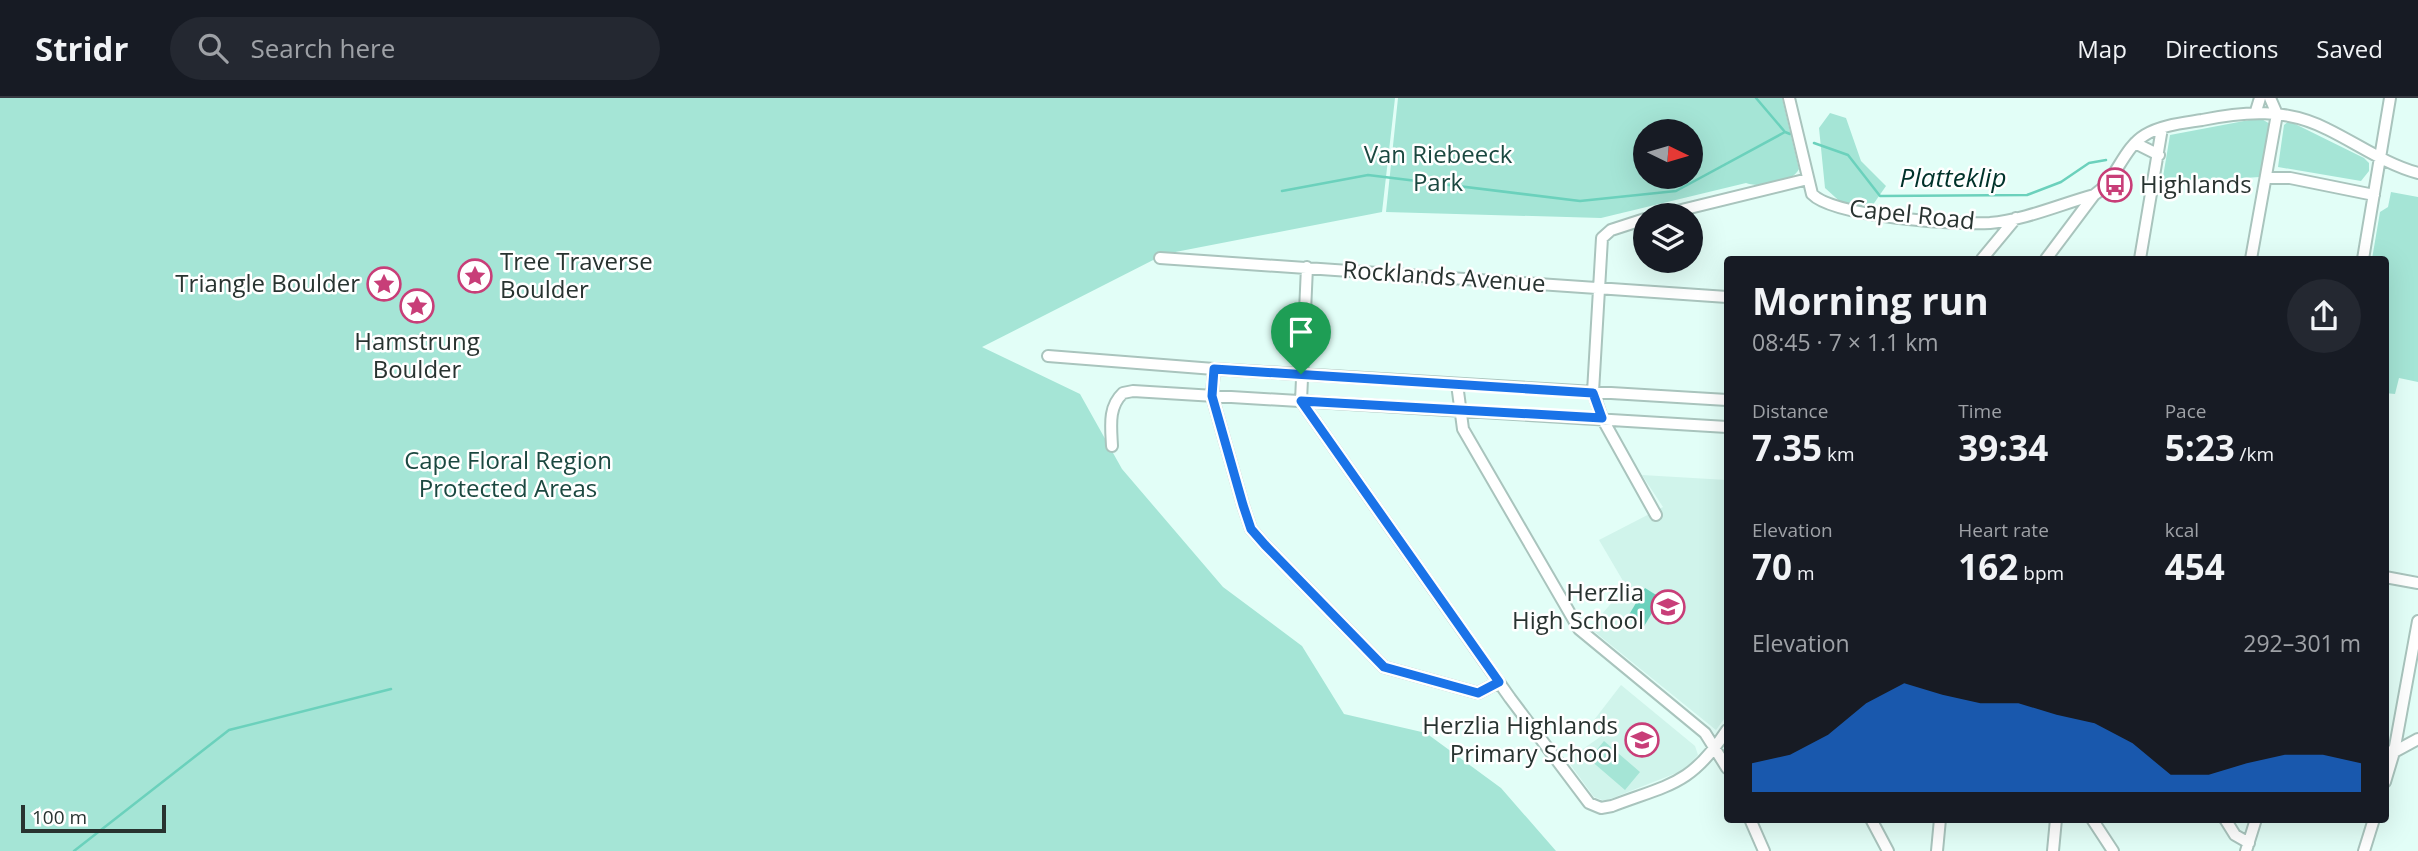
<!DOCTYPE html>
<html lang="en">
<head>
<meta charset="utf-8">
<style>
	:root { --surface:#171b24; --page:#242831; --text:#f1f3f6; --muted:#9ea1a6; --line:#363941; --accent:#1a73e8 }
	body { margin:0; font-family:"Open Sans",sans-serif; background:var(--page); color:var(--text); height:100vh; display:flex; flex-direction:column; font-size:26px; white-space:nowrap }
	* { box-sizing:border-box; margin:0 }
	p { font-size:23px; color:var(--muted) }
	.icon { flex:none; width:38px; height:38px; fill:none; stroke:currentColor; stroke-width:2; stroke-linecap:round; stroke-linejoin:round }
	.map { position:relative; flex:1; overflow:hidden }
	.details { position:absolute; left:1724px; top:158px; width:665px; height:567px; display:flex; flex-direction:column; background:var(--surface); border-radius:7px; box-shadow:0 7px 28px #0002 }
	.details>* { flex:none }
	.needle { width:46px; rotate:95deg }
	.buttons { position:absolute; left:1633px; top:21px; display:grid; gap:14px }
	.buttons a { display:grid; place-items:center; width:70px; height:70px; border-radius:50%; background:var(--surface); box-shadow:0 7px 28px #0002; font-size:35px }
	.scale { position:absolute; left:21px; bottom:18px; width:145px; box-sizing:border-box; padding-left:7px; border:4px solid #283330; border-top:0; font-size:19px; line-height:24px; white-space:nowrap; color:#283330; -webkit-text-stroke:5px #fff; paint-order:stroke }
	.pin { position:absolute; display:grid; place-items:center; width:60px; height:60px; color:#fff; margin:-72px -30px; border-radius:50% 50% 50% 0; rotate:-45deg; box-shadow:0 0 7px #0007 }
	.pin .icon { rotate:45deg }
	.round { display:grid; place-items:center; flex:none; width:74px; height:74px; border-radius:37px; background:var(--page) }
	.overview { display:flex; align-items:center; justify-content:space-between; height:119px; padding:0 28px }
	h1 { font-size:38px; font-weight:700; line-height:52px }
	.metrics { display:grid; grid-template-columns:repeat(3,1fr); gap:10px; height:119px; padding:7px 28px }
	.metrics div { display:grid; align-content:center }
	.metrics b { font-size:35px; font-weight:700 }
	.metrics small { font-size:19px; font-weight:400 }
	.metrics p { font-size:19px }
	.chart { height:196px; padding:14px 28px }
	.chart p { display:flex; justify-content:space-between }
	.chart svg { width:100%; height:126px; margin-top:7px; fill:var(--accent); opacity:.7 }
	header { display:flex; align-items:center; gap:42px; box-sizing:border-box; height:98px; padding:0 35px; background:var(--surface); border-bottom:2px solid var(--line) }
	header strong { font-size:33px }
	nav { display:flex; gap:38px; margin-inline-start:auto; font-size:24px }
	.search { width:490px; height:63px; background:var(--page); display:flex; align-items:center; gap:18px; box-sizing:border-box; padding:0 24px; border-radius:38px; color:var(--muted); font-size:26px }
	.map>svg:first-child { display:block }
</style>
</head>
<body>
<header>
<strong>Stridr</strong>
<div class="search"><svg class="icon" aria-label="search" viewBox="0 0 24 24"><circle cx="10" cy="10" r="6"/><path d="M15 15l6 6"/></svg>Search here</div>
<nav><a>Map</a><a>Directions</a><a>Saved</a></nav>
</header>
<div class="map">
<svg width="2418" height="753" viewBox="0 0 2418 753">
	<rect width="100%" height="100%" fill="#e2fef7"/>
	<!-- built -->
	<path fill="#d0f4eb" d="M1642,377L1727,382V617L1716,632L1590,530L1626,488L1599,442L1663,409Z
		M1621,587L1695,648L1698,657L1684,672L1605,703L1594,699L1567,662L1603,637L1591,626Z"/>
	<!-- green -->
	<path fill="#a5e5d6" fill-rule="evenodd" d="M0,0H1395L1382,114L1165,156L982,249L1080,296L1122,371L1223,489L1302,548L1344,616L1426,635L1501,690L1556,753H0Z
		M1398,0H1782L1799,71C1791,86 1761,90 1746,85L1601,120L1386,114ZM1645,33H1690V79H1645Z
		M1830,15L1846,20L1861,63L1886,88L1870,111L1845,108L1825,90L1819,30Z
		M2260,20L2270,26L2260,79L2162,85L2170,37Z
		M2289,23L2364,60L2369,65V73L2361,83L2278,69L2284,27Z
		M2391,94L2418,99V284L2399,280L2395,296L2385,295V161H2372L2380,114L2388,109Z
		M1604,643L1640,674L1625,692L1589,661Z"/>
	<!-- water -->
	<path fill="#6bd1bc" d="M1645,490L1661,500L1643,530L1627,520Z"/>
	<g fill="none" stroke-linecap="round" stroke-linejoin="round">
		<!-- stream -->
		<path stroke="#6bd1bc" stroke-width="2.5" d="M1756,0L1785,34L1790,36
			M1814,45L1848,57L1880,98L2027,97L2061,84L2089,65L2106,62
			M1282,93L1368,77L1580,103L1676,93L1785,34
			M74,753L229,632L391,591"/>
		<defs>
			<path id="minor" d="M1789,0L1812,96C1834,119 1956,127 1990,125C2025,122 2061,106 2094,97C2117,82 2122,51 2145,37C2161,27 2184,25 2202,22C2245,13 2286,10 2327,31C2358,46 2385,66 2418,75
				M2270,0L2277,16
				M2256,13L2260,0
				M2135,45L2159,57
				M2266,80H2290L2374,97
				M1661,117L1808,81
				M1645,121L1611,132L1602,140L1593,294L1602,320L1656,417
				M1160,160L1727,199
				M1982,161L2016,120
				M2046,161L2094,97
				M2140,161L2162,30
				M2251,161L2277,16
				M2363,161L2390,0
				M1307,169L1301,303L1510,600L1589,705L1601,710L1612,708C1670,686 1691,687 1727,632
				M1048,258L1214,271L1727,302
				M1214,271L1212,298L1243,407L1251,431L1265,447L1384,569L1478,595L1499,584
				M1457,286L1463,331L1579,531L1705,635L1727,670
				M1112,348C1111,328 1108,309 1123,295L1133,293L1727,329
				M2385,479L2418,485
				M2385,653L2394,654L2418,641
				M2385,684L2394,654L2418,523
				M1750,721L1764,753
				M1871,721L1888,753
				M2092,721L2113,753
				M2225,721L2235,737L2249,745
				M1937,753L1940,721
				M2053,753L2056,721
				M2246,753L2256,721
				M2364,753L2374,721"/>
		</defs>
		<!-- minor casing -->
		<use href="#minor" stroke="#a9c4bd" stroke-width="14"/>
		<!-- minor -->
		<use href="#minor" stroke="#fff" stroke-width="10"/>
	</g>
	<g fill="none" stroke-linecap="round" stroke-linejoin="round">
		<defs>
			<path id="route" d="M1214,271L1593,295L1602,320L1301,303L1499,584L1478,595L1384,569L1265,447L1251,431L1243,407L1212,298Z"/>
		</defs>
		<!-- route casing -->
		<use href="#route" stroke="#fff" stroke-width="14"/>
		<!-- route -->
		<use href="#route" stroke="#1a73e8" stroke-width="9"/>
	</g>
	<!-- icons -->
	<defs>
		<symbol id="bus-ring" viewBox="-11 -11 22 22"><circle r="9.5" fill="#fff" stroke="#c83e78" stroke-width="1.5"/><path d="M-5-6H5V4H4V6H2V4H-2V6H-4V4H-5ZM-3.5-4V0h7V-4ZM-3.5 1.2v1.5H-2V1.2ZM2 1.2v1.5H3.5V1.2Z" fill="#c83e78"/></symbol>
		<symbol id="sight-ring" viewBox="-11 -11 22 22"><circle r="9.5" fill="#fff" stroke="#c83e78" stroke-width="1.5"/><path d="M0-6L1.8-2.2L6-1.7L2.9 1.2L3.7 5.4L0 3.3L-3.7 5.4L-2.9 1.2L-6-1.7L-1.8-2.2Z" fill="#c83e78"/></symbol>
		<symbol id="school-ring" viewBox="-11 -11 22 22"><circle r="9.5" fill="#fff" stroke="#c83e78" stroke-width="1.5"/><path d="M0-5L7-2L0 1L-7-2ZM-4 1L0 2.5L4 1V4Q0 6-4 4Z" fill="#c83e78"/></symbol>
	</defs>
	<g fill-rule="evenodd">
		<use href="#bus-ring" x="2096" y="68" width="38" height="38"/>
		<use href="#sight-ring" x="456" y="159" width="38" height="38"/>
		<use href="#sight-ring" x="365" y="167" width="38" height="38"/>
		<use href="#sight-ring" x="398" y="189" width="38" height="38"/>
		<use href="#school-ring" x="1649" y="490" width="38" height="38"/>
		<use href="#school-ring" x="1623" y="623" width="38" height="38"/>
	</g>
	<g text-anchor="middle" stroke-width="5" stroke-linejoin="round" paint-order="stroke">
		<!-- park labels -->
		<g font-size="24" fill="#1b4840" stroke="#fff">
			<text x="1438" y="65">Van Riebeeck<tspan x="1438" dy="28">Park</tspan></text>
			<text x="508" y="371">Cape Floral Region<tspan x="508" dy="28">Protected Areas</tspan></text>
		</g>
		<!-- poi labels -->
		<g font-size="24" fill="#283330" stroke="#fff" text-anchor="end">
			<text x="2140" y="95" text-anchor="start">Highlands</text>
			<text x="500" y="172" text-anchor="start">Tree Traverse<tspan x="500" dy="28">Boulder</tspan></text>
			<text x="360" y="194">Triangle Boulder</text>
			<text x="417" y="252" text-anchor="middle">Hamstrung<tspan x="417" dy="28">Boulder</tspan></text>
			<text x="1644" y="503">Herzlia<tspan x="1644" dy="28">High School</tspan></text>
			<text x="1618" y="636">Herzlia Highlands<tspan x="1618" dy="28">Primary School</tspan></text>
		</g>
		<!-- street labels -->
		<g font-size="24" fill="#283330" stroke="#fff">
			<text transform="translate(1912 117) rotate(6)" y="8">Capel Road</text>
			<text transform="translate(1444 179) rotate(4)" y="8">Rocklands Avenue</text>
		</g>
		<!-- water labels -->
		<g font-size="26" font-style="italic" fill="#00322a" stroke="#fff">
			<text x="1953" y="89">Platteklip</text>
		</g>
	</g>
</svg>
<div class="buttons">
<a><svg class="needle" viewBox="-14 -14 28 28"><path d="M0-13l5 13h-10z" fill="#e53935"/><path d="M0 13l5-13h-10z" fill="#9ea1a6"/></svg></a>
<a><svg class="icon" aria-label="layers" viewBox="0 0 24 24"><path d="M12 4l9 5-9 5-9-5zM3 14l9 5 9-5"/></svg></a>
</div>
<div class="scale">100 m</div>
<div class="pin" style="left:1301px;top:276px;background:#1e9e55"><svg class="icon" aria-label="arrive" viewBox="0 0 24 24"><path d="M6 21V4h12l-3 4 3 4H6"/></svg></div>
<section class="details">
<div class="overview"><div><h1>Morning run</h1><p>08:45 · 7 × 1.1 km</p></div><a class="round"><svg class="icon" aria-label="share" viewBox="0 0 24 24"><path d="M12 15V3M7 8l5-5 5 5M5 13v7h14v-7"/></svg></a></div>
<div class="metrics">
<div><p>Distance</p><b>7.35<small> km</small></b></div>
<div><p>Time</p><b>39:34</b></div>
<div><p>Pace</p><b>5:23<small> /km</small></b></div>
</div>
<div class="metrics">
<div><p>Elevation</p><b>70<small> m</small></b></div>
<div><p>Heart rate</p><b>162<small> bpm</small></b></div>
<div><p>kcal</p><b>454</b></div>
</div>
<div class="chart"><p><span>Elevation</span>292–301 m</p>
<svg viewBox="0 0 160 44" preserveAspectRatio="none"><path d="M0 44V34L10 31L20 24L30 13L40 6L50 10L60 13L70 13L80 17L90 20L100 27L110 38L120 38L130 34L140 31L150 31L160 34V44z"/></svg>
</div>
</section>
</div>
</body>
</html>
